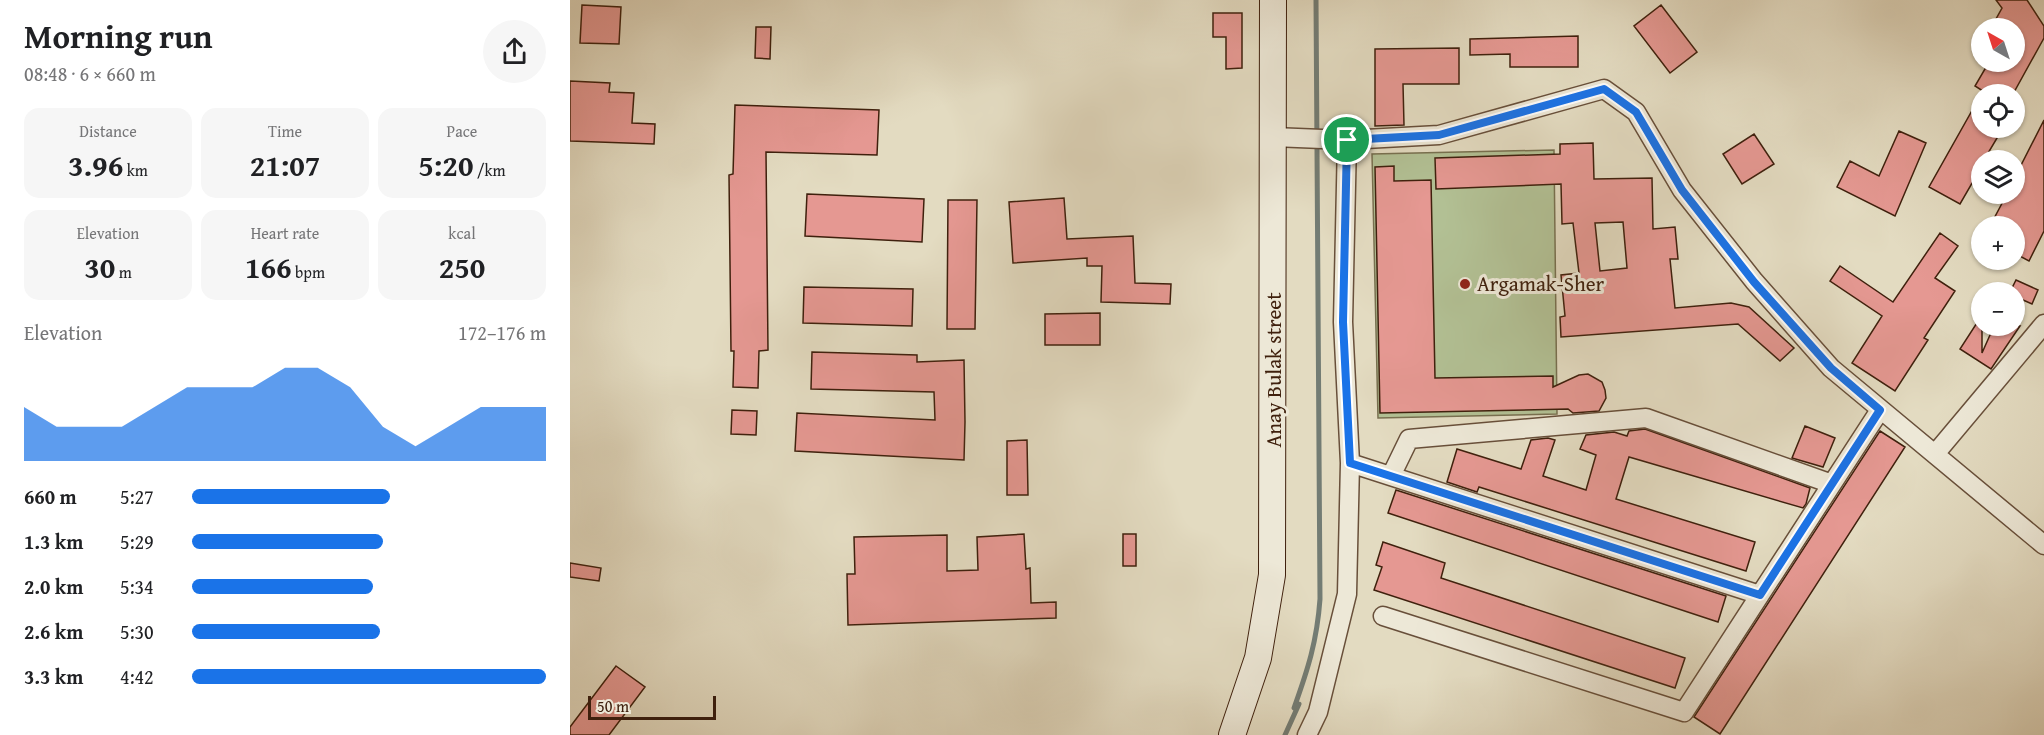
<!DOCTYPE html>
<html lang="en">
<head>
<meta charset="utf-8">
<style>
	:root { --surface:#fff; --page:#f6f6f6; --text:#202124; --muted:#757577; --accent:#1a73e8 }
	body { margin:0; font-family:"Gentium Book Plus",serif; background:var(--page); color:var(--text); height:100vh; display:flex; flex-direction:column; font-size:22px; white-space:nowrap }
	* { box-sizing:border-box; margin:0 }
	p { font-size:20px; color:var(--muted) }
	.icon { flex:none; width:33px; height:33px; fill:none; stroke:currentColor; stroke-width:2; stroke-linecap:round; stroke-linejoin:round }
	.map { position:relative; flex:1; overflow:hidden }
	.drawer { display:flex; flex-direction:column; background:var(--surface); width:570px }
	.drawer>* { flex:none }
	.needle { width:39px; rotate:321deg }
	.fabs { position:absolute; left:1401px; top:18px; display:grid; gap:12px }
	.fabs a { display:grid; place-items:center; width:54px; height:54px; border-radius:50%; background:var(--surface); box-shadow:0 2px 4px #0004; font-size:30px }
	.scale { position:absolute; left:18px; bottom:15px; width:128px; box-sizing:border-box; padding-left:6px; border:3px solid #3f200d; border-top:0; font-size:16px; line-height:21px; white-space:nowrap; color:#3f200d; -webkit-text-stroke:4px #ede8d7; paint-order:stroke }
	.pin { position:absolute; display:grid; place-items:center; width:51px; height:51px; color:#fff; margin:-26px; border:3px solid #fff; border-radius:50%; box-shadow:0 2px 6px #0007 }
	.round { display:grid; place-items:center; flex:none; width:63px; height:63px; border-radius:32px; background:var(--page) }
	.head { display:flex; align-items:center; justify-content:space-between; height:102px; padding:0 24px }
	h1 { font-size:33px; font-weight:800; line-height:45px }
	.stats { display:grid; grid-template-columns:repeat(3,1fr); gap:9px; height:102px; padding:6px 24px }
	.stats div { display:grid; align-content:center; border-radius:15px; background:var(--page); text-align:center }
	.stats b { font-size:30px; font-weight:800 }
	.stats small { font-size:16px; font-weight:400 }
	.stats p { font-size:16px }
	.chart { height:168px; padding:12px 24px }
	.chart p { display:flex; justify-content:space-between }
	.chart svg { width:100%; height:108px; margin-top:6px; fill:var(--accent); opacity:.7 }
	ul { padding:0 24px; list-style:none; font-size:20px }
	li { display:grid; grid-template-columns:96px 72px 1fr; align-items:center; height:45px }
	li i { height:15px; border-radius:8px; background:var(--accent) }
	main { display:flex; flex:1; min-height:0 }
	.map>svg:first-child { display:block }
</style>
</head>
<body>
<main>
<section class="drawer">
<div class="head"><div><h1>Morning run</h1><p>08:48 · 6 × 660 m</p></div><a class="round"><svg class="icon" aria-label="share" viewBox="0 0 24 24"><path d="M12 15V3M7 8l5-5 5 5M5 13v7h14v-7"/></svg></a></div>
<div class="stats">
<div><p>Distance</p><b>3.96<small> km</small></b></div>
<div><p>Time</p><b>21:07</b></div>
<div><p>Pace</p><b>5:20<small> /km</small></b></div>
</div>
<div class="stats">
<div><p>Elevation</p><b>30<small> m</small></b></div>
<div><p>Heart rate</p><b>166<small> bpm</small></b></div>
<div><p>kcal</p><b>250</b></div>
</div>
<div class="chart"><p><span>Elevation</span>172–176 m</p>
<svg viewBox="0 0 160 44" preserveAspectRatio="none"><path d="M0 44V22L10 30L20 30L30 30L40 22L50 14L60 14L70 14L80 6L90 6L100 14L110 30L120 38L130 30L140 22L150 22L160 22V44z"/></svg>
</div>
<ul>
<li><b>660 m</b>5:27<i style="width:56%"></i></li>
<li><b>1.3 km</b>5:29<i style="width:54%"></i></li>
<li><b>2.0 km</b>5:34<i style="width:51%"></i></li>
<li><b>2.6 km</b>5:30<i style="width:53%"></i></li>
<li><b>3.3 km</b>4:42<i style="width:100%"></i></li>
</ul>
</section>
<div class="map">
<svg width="1474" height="735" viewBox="0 0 1474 735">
	<rect width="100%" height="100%" fill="#e3dbc1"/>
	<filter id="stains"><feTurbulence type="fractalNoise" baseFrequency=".00333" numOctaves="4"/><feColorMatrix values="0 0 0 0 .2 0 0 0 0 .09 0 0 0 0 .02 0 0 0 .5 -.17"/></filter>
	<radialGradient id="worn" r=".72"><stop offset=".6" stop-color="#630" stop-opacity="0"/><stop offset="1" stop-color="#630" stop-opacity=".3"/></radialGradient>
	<!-- green -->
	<path fill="#b2c094" stroke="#787050" stroke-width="1.5" d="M984,150L987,414L808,418L802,154Z"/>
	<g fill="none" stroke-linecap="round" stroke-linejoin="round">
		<!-- stream -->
		<path stroke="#737c74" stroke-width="5" d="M715,735L729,704L724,708C738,669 747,641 750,599L746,0"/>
	</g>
	<!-- building -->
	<path fill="#e59892" stroke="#3f200d" stroke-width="1.5" fill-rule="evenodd" d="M1426,0H1457L1474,26V38L1443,94H1412V128H1433L1414,160H1412V166L1390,204L1359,187L1413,91L1405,86L1419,62H1444V28H1421L1432,8Z
		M12,5L51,7L49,44L10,43Z
		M1091,5L1127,52L1100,73L1064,26Z
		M643,13H672V68L656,69V37H643Z
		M186,27H201L200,59L185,58Z
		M1008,36V67H940V54L900,55V39Z
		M889,48V84H833L834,125L805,126V49Z
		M0,81L40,83L39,92L64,93L62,123L85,124L84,144L0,141Z
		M165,105L309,110L307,155L196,152L198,350L189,351L188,388L163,387L164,351H161L159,175L163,174Z
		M1474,120V231L1459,261L1444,253V226H1420L1437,194H1444V179Z
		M1329,131L1356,143L1325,216L1267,187L1280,161L1309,176Z
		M1184,134L1204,164L1172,184L1153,154Z
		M1023,143L1024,179L1082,178L1083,229L1105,227L1108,259H1100L1105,308L1161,303L1179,307L1224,348L1210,361L1168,324L991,337L990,317L995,316L991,275L1009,273L1003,223L992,224L991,184L866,189L865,158L990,154V144ZM1053,222L1057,268L1030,271L1025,223Z
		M824,166V181L861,180L865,378L983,376V387L1009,375L1018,374L1032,382L1035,390L1036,398L1029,411L1003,413L998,409L810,413L805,167Z
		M237,194L354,199L352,242L235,236Z
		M494,198L497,239L563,236L565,283L601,284L600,304L531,302L532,266H517V258L443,263L439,202Z
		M378,200H407L405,329H377Z
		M1370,233L1388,246L1365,278L1385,291L1354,338L1358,340L1325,391L1282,363L1312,316L1260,281L1270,266L1323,302Z
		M1446,280L1468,290L1462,304L1444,296V292H1440Z
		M234,287L343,289L342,326L233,323Z
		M530,313V345H475V314Z
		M1412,315V353L1424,326H1450L1421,369L1390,349Z
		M242,352L347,355V362L394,360L395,422L394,460L225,451L227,413L365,420L364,392L241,389Z
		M162,410L187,411L186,435L161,434Z
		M1235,426L1265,438L1253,467L1222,458Z
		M1075,429L1240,488L1236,504L1233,508L1059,457L1046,499L1185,542L1176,571L909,487L907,492L877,482L887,449L951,469L961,440L978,438L985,440L973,476L1016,490L1026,455L1010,449L1016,435L1044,432L1057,436L1059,431Z
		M1310,431L1335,447L1150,734L1124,717Z
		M457,440L458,495H437V441Z
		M826,490L1156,596L1148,622L818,513Z
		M454,534L456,569L460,568L461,603L486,602V618L278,625L277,574H285L284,537L377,535V571L408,570L407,537Z
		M553,534H566V566H553Z
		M813,542L875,563L871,578L1115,658L1105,688L804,590L812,567L806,565Z
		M0,563L31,568L29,581L0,577Z
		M46,666L75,687L39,735H0V727Z"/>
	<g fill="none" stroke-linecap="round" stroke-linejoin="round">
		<defs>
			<path id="street" d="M703,137L777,140L869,135L1034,89L1066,112L1112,190L1184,281L1261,368L1474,545
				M1365,454L1474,324
				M780,463L1190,595
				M821,476L839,439L1076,418L1262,484
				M813,616L1114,712L1310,410
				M737,735L748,712L777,594L780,463L773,322L777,140"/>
			<path id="secondary" d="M662,735L688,658L702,575L703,0"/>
		</defs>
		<!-- street casing -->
		<use href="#street" stroke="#684f3a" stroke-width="21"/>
		<!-- secondary casing -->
		<use href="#secondary" stroke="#3f200d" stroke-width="28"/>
		<!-- street -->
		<use href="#street" stroke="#ede8d7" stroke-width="18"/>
		<!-- secondary -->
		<use href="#secondary" stroke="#ede8d7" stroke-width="26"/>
	</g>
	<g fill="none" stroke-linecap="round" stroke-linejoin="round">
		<defs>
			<path id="route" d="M1034,89L1066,112L1112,190L1184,282L1261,368L1310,410L1190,595L780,463L773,322L777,140L869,135Z"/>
		</defs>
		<!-- route casing -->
		<use href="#route" stroke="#fff" stroke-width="12"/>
		<!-- route -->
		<use href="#route" stroke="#1a73e8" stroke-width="8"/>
	</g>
	<!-- markers -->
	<circle fill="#8f2418" stroke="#ede8d7" stroke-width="2" cx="895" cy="284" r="6"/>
	<g text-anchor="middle" stroke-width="6" stroke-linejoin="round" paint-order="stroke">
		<!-- poi labels -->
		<g font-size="21" fill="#3f200d" stroke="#ede8d7" text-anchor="start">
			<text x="907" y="291">Argamak-Sher</text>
		</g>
		<!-- street labels -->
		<g font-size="21" fill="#3f200d" stroke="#ede8d7">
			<text transform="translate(704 370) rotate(-90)" y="7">Anay Bulak street</text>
		</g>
	</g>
	<rect width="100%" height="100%" filter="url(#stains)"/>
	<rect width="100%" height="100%" fill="url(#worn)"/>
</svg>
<div class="fabs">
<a><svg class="needle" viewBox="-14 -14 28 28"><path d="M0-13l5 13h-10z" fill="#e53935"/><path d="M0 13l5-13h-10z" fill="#757577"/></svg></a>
<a><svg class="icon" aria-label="locate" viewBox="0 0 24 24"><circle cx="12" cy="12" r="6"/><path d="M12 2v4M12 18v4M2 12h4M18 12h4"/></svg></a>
<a><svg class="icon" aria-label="layers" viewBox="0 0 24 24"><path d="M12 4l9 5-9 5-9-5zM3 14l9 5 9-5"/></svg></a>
<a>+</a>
<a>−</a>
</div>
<div class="scale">50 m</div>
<div class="pin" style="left:777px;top:140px;background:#1e9e55"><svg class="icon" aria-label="arrive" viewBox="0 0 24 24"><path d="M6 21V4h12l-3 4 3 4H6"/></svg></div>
</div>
</main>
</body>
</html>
